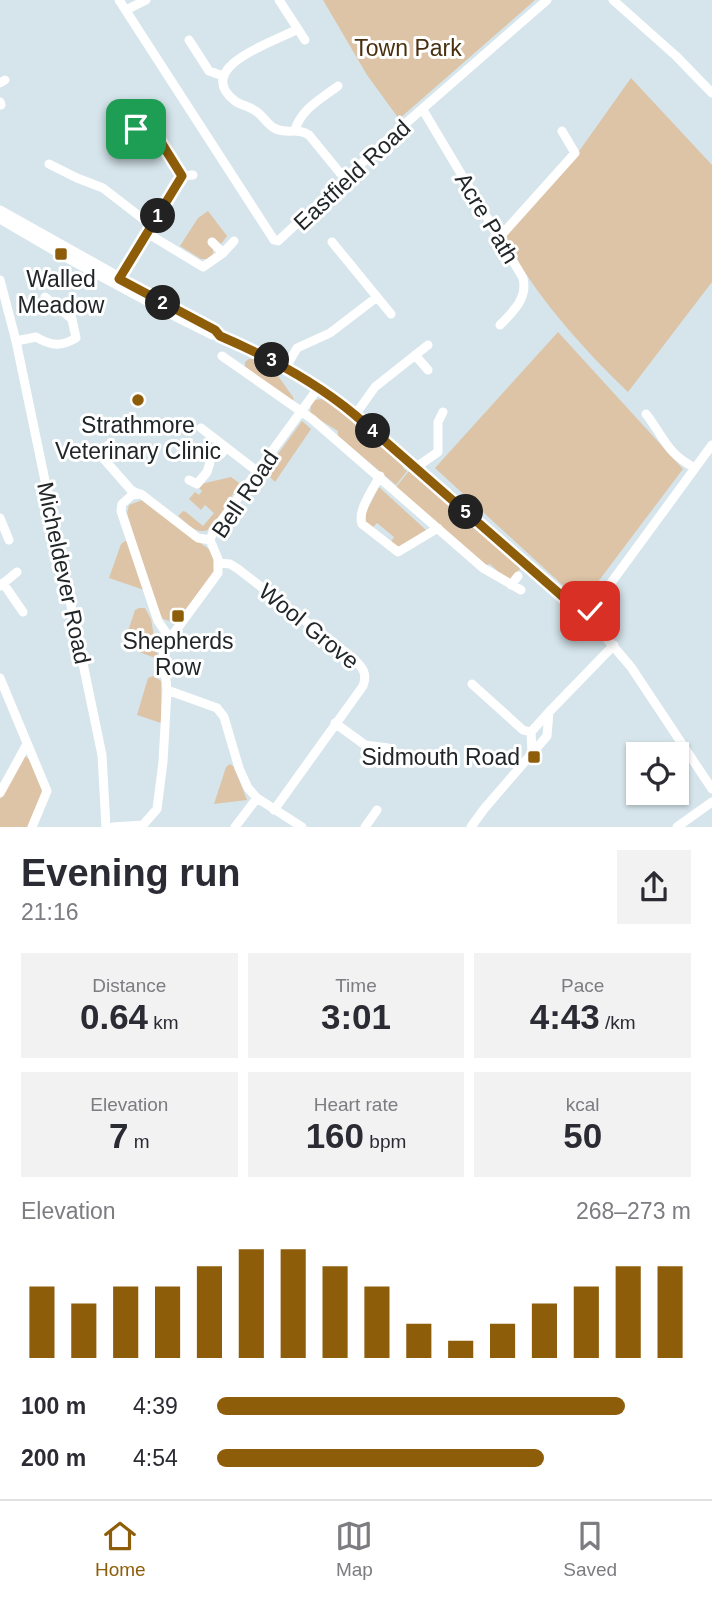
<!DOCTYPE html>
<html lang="en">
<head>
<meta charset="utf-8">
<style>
	:root { --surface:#fff; --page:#f2f2f3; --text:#2b2b33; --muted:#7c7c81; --line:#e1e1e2; --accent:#8e5d09 }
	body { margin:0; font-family:Arial,sans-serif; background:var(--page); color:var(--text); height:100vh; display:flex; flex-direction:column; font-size:26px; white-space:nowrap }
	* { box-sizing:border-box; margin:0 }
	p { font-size:23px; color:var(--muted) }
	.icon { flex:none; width:38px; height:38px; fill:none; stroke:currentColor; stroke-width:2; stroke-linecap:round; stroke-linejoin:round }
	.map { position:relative; height:827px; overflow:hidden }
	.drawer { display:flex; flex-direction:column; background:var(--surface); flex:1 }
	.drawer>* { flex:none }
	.fabs { position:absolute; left:626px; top:742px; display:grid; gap:14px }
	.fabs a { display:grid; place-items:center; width:63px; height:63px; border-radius:0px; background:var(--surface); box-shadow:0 2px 5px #0004; font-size:35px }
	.pin { position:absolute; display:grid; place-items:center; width:60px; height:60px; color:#fff; margin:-30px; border-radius:14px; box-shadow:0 4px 10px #0006 }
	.km { position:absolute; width:35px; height:35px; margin:-18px; border-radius:50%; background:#222; color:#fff; font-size:19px; line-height:35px; text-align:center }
	.round { display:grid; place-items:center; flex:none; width:74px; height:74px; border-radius:0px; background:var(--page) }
	.overview { display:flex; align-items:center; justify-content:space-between; height:119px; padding:0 21px }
	h1 { font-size:38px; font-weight:600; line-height:52px }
	.figures { display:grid; grid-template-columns:repeat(3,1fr); gap:10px; height:119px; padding:7px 21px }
	.figures div { display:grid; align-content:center; border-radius:0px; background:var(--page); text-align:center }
	.figures b { font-size:35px; font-weight:600 }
	.figures small { font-size:19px; font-weight:400 }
	.figures p { font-size:19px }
	.chart { height:196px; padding:14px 21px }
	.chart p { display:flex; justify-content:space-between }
	.chart svg { width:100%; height:126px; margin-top:7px; stroke:var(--accent); stroke-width:6 }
	ul { padding:0 21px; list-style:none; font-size:23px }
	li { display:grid; grid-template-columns:112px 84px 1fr; align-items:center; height:52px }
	li i { height:18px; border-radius:9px; background:var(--accent) }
	.dock { display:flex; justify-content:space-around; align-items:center; height:98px; border-top:2px solid var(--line); background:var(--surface); font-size:19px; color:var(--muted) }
	.dock a { display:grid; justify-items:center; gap:4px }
	.dock .on { color:var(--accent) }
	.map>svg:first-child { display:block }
</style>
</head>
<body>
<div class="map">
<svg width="712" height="827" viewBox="0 0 712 827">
	<rect width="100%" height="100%" fill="#d5e5eb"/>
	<!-- green -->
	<path fill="#ddc4a7" d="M323,0H535L399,119L367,75Z
		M631,78L712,165V282L628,392C581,347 535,295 504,238L577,154Z
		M208,211L227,236L221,244L213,239V254L208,259H201L180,246L198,218Z
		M558,332L683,469L582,603L435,468Z
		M249,359C271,360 281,381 293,397L294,403L245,367V362Z
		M322,399L328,401L405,464L403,468L407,471L396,485L338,436V431L310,414L311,405L314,400Z
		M302,421L311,429L275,482L269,476L267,469Z
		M413,470L522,566L512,579H506L490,564L485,566L396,487L408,472Z
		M231,477L242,485L231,496L233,498L210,529C197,536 188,524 178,516L183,511L186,512L203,526L214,513L205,505L201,510L189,499L195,492L199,495L202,491L199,488L201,484Z
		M379,487L427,531C416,538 402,553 390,543L394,537L377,523L372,528L366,522L365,514Z
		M142,500L210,550L216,561L213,575L178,619L170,621L163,619L158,612L127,513L129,505Z
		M127,540L144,590L109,578L121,544Z
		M139,608H145L151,619L158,659L123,646L135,610Z
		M153,676L161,681V723L137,715L148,678Z
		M25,756L30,760L43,792L30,827H0V799Z
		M230,764L234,767L247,800L214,804L226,767Z"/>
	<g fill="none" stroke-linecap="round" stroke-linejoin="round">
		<!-- minor -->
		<path stroke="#fff" stroke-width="9" d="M119,0L274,240L278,241L389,138L547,0
			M279,0L305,40
			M613,0L676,56L712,93
			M126,10L146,0
			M298,29C278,40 191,67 235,101C241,105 248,106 254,110C262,114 266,123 274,128C286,135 297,127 309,135L345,179
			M189,40L209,71L223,76
			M0,83L5,80
			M0,102L1,105
			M423,110L523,278C528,298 513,312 500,325
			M136,129L161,116
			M295,130C301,109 321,99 338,86
			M49,164L77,178L103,188L152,226
			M182,176L193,175
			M0,210L202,323
			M0,219L65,257L178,318L212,335L220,336L254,350L319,387L355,415L602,633L631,667L712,789
			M147,233L203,267L223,253L234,241
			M498,239L575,153L562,131
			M212,242L223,253
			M332,242L391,314
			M0,280L16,341L102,755L106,827
			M116,283L182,176L149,123
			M16,341L36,337C51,346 61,347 76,338L72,319L45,297
			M415,355L428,370
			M222,356L312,419L483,568L521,590
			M286,367L297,348L330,333L377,297
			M646,414C664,437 666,453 695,468
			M355,415L375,387L428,345
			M201,428L258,472
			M108,445L103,458L131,490L139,494
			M415,468L438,452V422L443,412
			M380,476C373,489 357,511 362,524L398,552L438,528
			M189,480L197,484L207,472L211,459L221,454L226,448
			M0,518L9,540
			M219,563L230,564L238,569L353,658C362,667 368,673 363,686L274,810
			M3,583L23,612
			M511,585L518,576
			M0,586L17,572
			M586,617L712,445
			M169,637L158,621L121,511L122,504L132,495L141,494L198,538L210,540
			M0,678L47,791L32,827
			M472,684L523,730L531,732
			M167,690L217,708L224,717L239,768L248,788L257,798L302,827
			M335,723L365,745L388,748L408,762
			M532,752L531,732L549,712
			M0,793L27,744
			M113,827L143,825L157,809L163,762L167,690L163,648L218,573V559L210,540L213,532L319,387
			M235,827L257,798
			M365,827L377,810
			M471,827L484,809L547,736L549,712L614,645
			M677,827L712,802"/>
	</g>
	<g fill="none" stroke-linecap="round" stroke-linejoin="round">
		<defs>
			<path id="route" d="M136,129L149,123L182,176L119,279L215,330L220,336C269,357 314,381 355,415L586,617L590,611"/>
		</defs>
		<!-- route casing -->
		<use href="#route" stroke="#fff" stroke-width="14"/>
		<!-- route -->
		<use href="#route" stroke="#8e5d09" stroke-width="9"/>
	</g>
	<!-- markers -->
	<g fill="#8e5d09" stroke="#fff" stroke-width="2.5">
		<rect x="54" y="247" width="14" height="14" rx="3.5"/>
		<circle cx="138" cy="400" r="7"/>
		<rect x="171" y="609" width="14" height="14" rx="3.5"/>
		<rect x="527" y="750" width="14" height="14" rx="3.5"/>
	</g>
	<g text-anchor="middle" stroke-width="6" stroke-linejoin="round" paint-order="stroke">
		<!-- park labels -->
		<g font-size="23" fill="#49300e" stroke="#fff">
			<text x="408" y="56">Town Park</text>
		</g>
		<!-- street labels -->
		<g font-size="23" fill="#212729" stroke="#fff">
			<text transform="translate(352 175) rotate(-43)" y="8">Eastfield Road</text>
			<text transform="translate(487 218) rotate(59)" y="8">Acre Path</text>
			<text transform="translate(245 494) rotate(-56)" y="8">Bell Road</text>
			<text transform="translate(64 573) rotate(78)" y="8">Micheldever Road</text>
			<text transform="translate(309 626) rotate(39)" y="8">Wool Grove</text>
		</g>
		<!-- poi labels -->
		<g font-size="23" fill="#212729" stroke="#fff">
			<text x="61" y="287">Walled<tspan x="61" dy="26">Meadow</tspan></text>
			<text x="138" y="433">Strathmore<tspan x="138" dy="26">Veterinary Clinic</tspan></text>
			<text x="178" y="649">Shepherds<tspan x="178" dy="26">Row</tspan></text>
			<text x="520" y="765" text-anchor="end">Sidmouth Road</text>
		</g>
	</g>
</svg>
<div class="fabs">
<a><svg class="icon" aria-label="locate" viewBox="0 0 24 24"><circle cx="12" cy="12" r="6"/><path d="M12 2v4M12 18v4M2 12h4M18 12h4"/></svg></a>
</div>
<div class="pin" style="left:136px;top:129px;background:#1e9e55"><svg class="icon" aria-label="arrive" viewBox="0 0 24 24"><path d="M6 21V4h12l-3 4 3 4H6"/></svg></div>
<div class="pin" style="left:590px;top:611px;background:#d93025"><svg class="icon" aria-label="check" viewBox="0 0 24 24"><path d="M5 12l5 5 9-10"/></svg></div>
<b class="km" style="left:158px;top:216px">1</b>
<b class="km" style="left:163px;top:303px">2</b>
<b class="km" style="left:272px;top:360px">3</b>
<b class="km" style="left:373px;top:431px">4</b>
<b class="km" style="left:466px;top:512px">5</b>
</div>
<section class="drawer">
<div class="overview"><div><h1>Evening run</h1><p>21:16</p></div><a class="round"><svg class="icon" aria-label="share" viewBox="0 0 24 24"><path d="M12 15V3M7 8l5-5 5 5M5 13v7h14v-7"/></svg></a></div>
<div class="figures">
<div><p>Distance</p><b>0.64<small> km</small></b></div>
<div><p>Time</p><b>3:01</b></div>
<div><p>Pace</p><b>4:43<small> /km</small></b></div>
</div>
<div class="figures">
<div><p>Elevation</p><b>7<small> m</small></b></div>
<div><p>Heart rate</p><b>160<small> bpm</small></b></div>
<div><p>kcal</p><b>50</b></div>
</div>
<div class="chart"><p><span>Elevation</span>268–273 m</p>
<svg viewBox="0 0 160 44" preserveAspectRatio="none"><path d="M5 44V19M15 44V25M25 44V19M35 44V19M45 44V12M55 44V6M65 44V6M75 44V12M85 44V19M95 44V32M105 44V38M115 44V32M125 44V25M135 44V19M145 44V12M155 44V12"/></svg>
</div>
<ul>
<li><b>100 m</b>4:39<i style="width:86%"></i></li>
<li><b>200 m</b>4:54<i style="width:69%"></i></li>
</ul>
</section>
<nav class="dock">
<a class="on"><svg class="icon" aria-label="home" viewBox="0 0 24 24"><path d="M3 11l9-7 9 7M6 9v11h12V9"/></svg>Home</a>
<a><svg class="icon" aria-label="map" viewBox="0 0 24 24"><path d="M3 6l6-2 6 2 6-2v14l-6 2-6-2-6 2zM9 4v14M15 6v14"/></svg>Map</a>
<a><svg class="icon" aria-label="saved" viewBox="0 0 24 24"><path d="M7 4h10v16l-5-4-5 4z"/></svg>Saved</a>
</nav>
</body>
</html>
